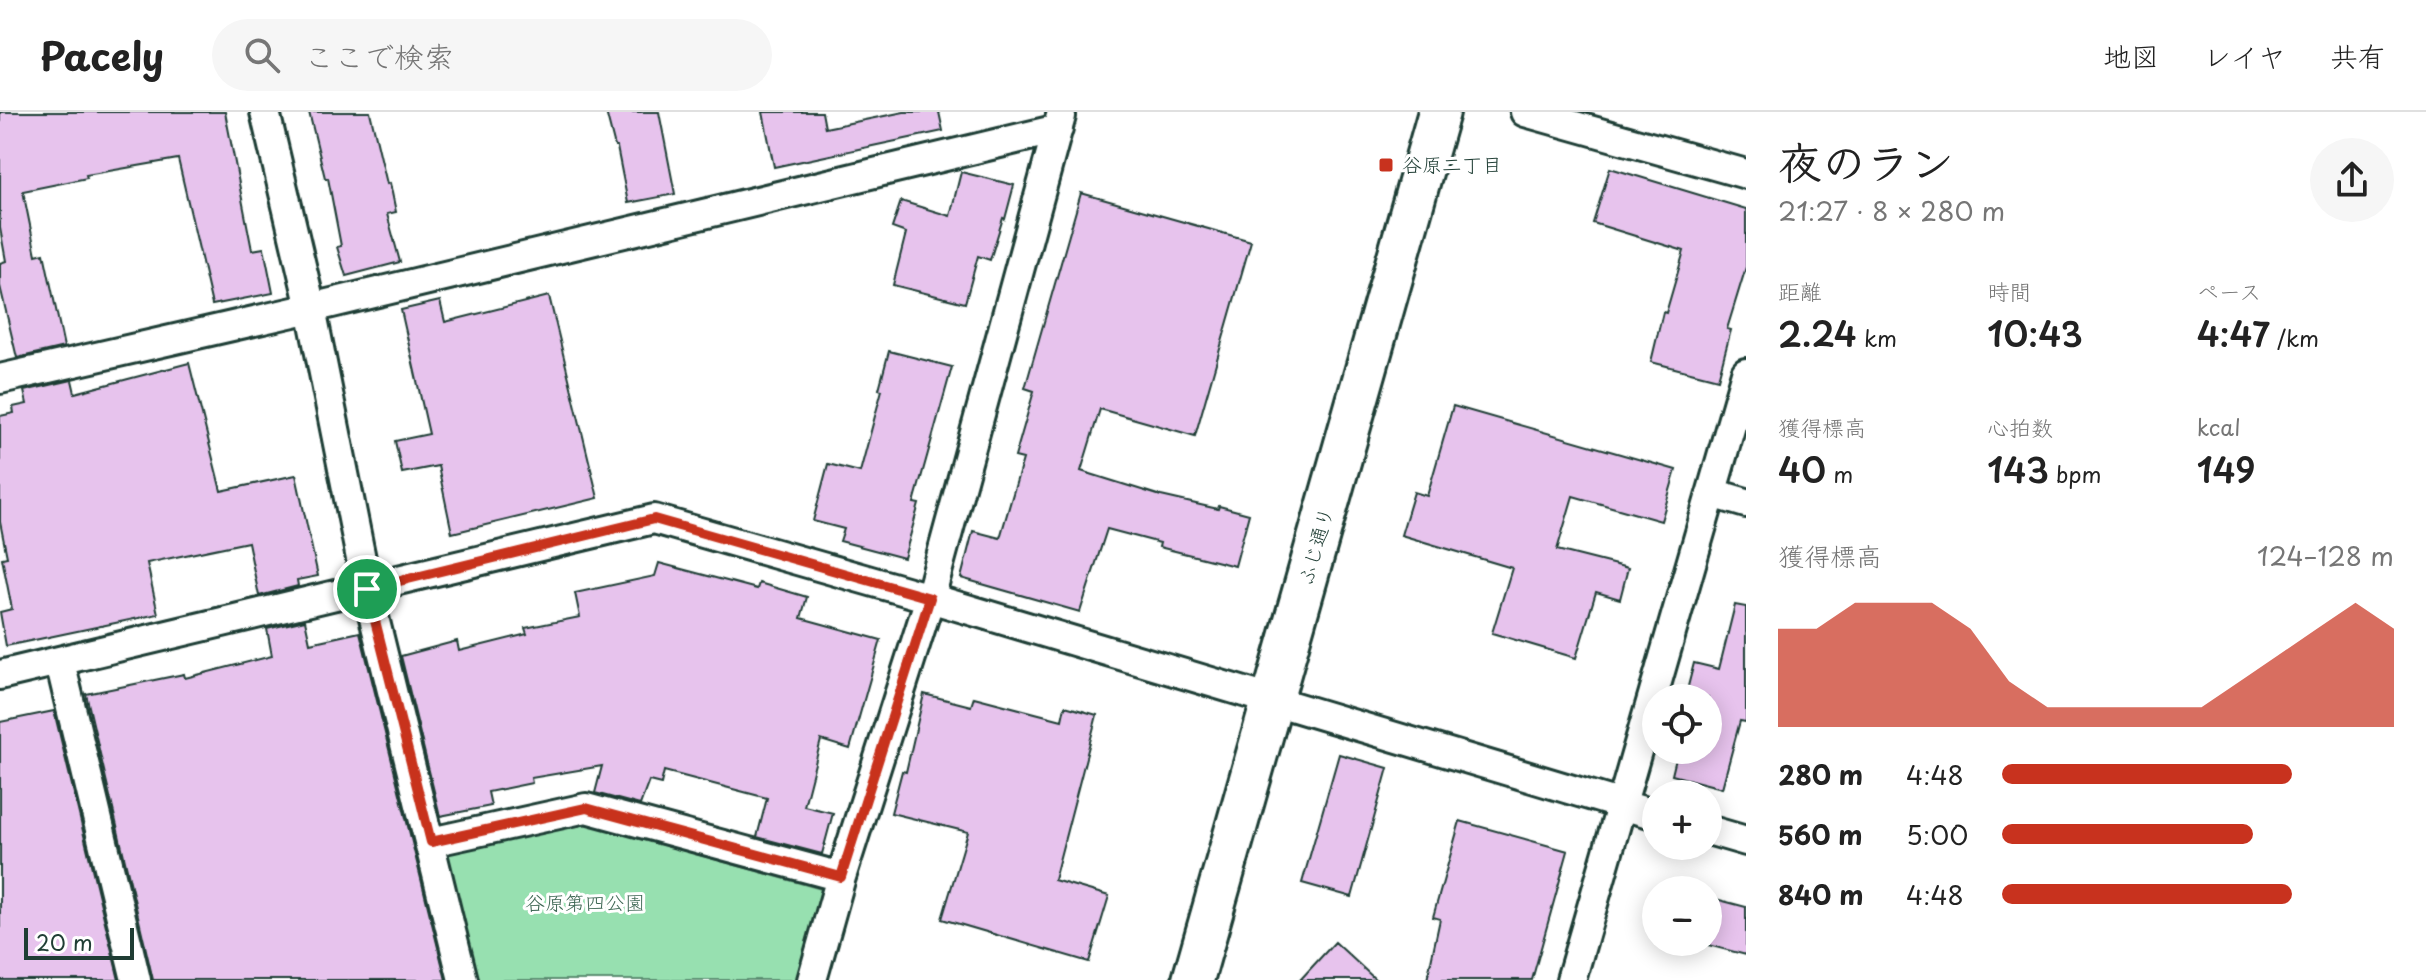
<!DOCTYPE html>
<html lang="ja">
<head>
<meta charset="utf-8">
<style>
	:root { --surface:#fff; --page:#f6f6f6; --text:#222; --muted:#767676; --line:#e0e0e0; --accent:#c8321e }
	body { margin:0; font-family:"Playpen Sans","Klee One",sans-serif; background:var(--page); color:var(--text); height:100vh; display:flex; flex-direction:column; font-size:30px; white-space:nowrap }
	* { box-sizing:border-box; margin:0 }
	p { font-size:26px; color:var(--muted) }
	.icon { flex:none; width:44px; height:44px; fill:none; stroke:currentColor; stroke-width:2; stroke-linecap:round; stroke-linejoin:round }
	.map { position:relative; flex:1; overflow:hidden }
	.details { display:flex; flex-direction:column; background:var(--surface); width:680px }
	.details>* { flex:none }
	.controls { position:absolute; left:1642px; top:572px; display:grid; gap:16px }
	.controls a { display:grid; place-items:center; width:80px; height:80px; border-radius:50%; background:var(--surface); box-shadow:0 4px 20px #0003; font-size:40px }
	.scale { position:absolute; left:24px; bottom:20px; width:110px; box-sizing:border-box; padding-left:8px; border:4px solid #1f3d34; border-top:0; font-size:22px; line-height:28px; white-space:nowrap; color:#1f3d34; -webkit-text-stroke:6px #fff; paint-order:stroke }
	.pin { position:absolute; display:grid; place-items:center; width:68px; height:68px; color:#fff; margin:-34px; border:4px solid #fff; border-radius:50%; box-shadow:0 2px 8px #0007 }
	.round { display:grid; place-items:center; flex:none; width:84px; height:84px; border-radius:42px; background:var(--page) }
	.overview { display:flex; align-items:center; justify-content:space-between; height:136px; padding:0 32px }
	h1 { font-size:44px; font-weight:600; line-height:60px }
	.figures { display:grid; grid-template-columns:repeat(3,1fr); gap:12px; height:136px; padding:8px 32px }
	.figures div { display:grid; align-content:center }
	.figures b { font-size:34px; font-weight:600 }
	.figures small { font-size:22px; font-weight:400 }
	.figures p { font-size:22px }
	.chart { height:224px; padding:16px 32px }
	.chart p { display:flex; justify-content:space-between }
	.chart svg { width:100%; height:144px; margin-top:8px; fill:var(--accent); opacity:.7 }
	ul { padding:0 32px; list-style:none; font-size:26px }
	li { display:grid; grid-template-columns:128px 96px 1fr; align-items:center; height:60px }
	li i { height:20px; border-radius:10px; background:var(--accent) }
	header { display:flex; align-items:center; gap:48px; box-sizing:border-box; height:112px; padding:0 40px; background:var(--surface); border-bottom:2px solid var(--line) }
	header strong { font-size:38px }
	nav { display:flex; gap:44px; margin-inline-start:auto; font-size:28px }
	.search { width:560px; height:72px; background:var(--page); display:flex; align-items:center; gap:20px; box-sizing:border-box; padding:0 28px; border-radius:44px; color:var(--muted); font-size:30px }
	main { display:flex; flex:1; min-height:0 }
	.map>svg:first-child { display:block }
</style>
</head>
<body>
<header>
<strong>Pacely</strong>
<div class="search"><svg class="icon" aria-label="search" viewBox="0 0 24 24"><circle cx="10" cy="10" r="6"/><path d="M15 15l6 6"/></svg>ここで検索</div>
<nav><a>地図</a><a>レイヤ</a><a>共有</a></nav>
</header>
<main>
<div class="map">
<svg width="1746" height="868" viewBox="0 0 1746 868">
	<rect width="100%" height="100%" fill="#fff"/>
	<filter id="ink" filterUnits="userSpaceOnUse"><feTurbulence type="fractalNoise" baseFrequency=".0125" numOctaves="2"/><feDisplacementMap in="SourceGraphic" scale="16" xChannelSelector="R" yChannelSelector="G"/><feConvolveMatrix kernelMatrix="1 2 1 2 8 2 1 2 1" color-interpolation-filters="sRGB"/></filter>
	<g filter="url(#ink)">
		<!-- green -->
		<path fill="#97e0b0" stroke="#5b8e72" stroke-width="2" d="M588,712L825,778L799,868H473L442,739Z"/>
		<!-- building -->
		<path fill="#e7c3ed" stroke="#1f3d34" stroke-width="2" d="M0,0H225L252,138L264,136L273,181L212,193L178,47L86,63L87,66L23,79L36,143L44,141L64,235L17,246L0,174V151L6,149L0,116Z
			M309,0H370L387,72L390,71L396,100L387,102L400,150L346,164L337,135L341,134L328,66H325Z
			M606,0H659L675,82L628,91L617,35H615Z
			M763,0H822L825,16L904,0H939L943,19L774,55Z
			M1610,56L1746,97V155L1727,217L1731,218L1718,267L1651,250L1663,200L1666,201L1684,139L1593,111Z
			M961,60L1014,73L1005,107L1003,106L990,148L978,144L965,191L893,173L906,121L892,116L901,89L950,104Z
			M1081,81L1251,129L1195,324L1100,297L1081,359L1161,384L1218,397L1219,394L1249,402L1235,454L1159,435L1160,431L1107,417L1080,500L961,466L973,419L1000,426L1023,347L1015,345L1034,279L1025,276Z
			M549,184L598,386L452,421L438,354L402,361L395,329L429,322L401,198L440,189L445,210Z
			M889,239L952,255L914,391L919,392L904,446L840,429L844,417L813,409L828,352L860,360L882,278L879,277Z
			M189,251L221,379L296,363L318,464L297,468L298,474L259,484L248,430L147,451L158,502L6,534L0,500L12,497L2,446L7,445L0,410V304L14,301L13,295L27,292L24,279L72,268L75,281Z
			M1453,294L1676,358L1661,409L1573,384L1557,438L1628,456L1620,487L1596,480L1576,546L1492,521L1512,456L1401,423L1414,380L1427,384Z
			M659,451L757,477L759,471L807,485L801,506L881,528L850,637L821,628L804,694L833,701L822,742L757,725L767,686L664,659L661,672L649,669L640,693L595,681L602,654L531,666L532,671L488,680L491,694L440,704L401,544L457,529L459,539L527,522L525,516L580,505L575,481L655,464Z
			M1735,493L1746,495V610L1740,609L1722,676L1672,663L1678,638H1708V586H1685L1694,551L1719,557Z
			M305,508L310,531L360,520L446,868H153L86,582L184,562L185,566L272,544L267,517Z
			M924,582L971,594L974,585L1062,608L1065,594L1097,603L1054,768L1109,784L1089,850L942,807L968,720L891,701L902,659L906,660Z
			M54,599L119,868H0V610Z
			M1339,642L1388,656L1352,785L1302,771Z
			M1460,709L1568,739L1532,868H1427L1440,807L1433,805Z
			M1708,785L1746,795V843L1708,833Z
			M1335,830L1376,868H1300Z"/>
		<g fill="none" stroke-linecap="round" stroke-linejoin="round">
			<defs>
				<path id="street" d="M265,0L311,196L367,477L463,868
					M1525,0L1746,62
					M0,267L311,196L1058,17
					M1712,381L1746,391
					M60,550L136,868
					M0,563L654,407L930,486L1656,703
					M1708,718L1746,729
					M431,730L586,696L841,765
					M812,868L841,765L930,486L1061,4
					M1571,868L1746,261"/>
				<path id="secondary" d="M1193,868L1439,0"/>
			</defs>
			<!-- street casing -->
			<use href="#street" stroke="#1f3d34" stroke-width="34"/>
			<!-- secondary casing -->
			<use href="#secondary" stroke="#1f3d34" stroke-width="46"/>
			<!-- street -->
			<use href="#street" stroke="#fff" stroke-width="28"/>
			<!-- secondary -->
			<use href="#secondary" stroke="#fff" stroke-width="40"/>
		</g>
	</g>
	<g fill="none" stroke-linecap="round" stroke-linejoin="round" filter="url(#ink)">
		<defs>
			<path id="route" d="M654,407L930,486L841,765L586,696L431,730L367,477Z"/>
		</defs>
		<!-- route casing -->
		<use href="#route" stroke="#fff" stroke-width="16"/>
		<!-- route -->
		<use href="#route" stroke="#c8321e" stroke-width="10"/>
	</g>
	<!-- markers -->
	<rect fill="#c8321e" stroke="#fff" stroke-width="3" x="1378" y="45" width="16" height="16" rx="4"/>
	<g text-anchor="middle" stroke-width="6" stroke-linejoin="round" paint-order="stroke">
		<!-- poi labels -->
		<g font-size="20" fill="#1f3d34" stroke="#fff" text-anchor="start">
			<text x="1402" y="60">谷原二丁目</text>
		</g>
		<!-- street labels -->
		<g font-size="20" fill="#1f3d34" stroke="#fff">
			<text transform="translate(1316 434) rotate(-74)" y="7">ふじ通り</text>
		</g>
		<!-- park labels -->
		<g font-size="20" fill="#3d6653" stroke="#fff">
			<text x="585" y="798">谷原第四公園</text>
		</g>
	</g>
</svg>
<div class="controls">
<a><svg class="icon" aria-label="locate" viewBox="0 0 24 24"><circle cx="12" cy="12" r="6"/><path d="M12 2v4M12 18v4M2 12h4M18 12h4"/></svg></a>
<a>+</a>
<a>−</a>
</div>
<div class="scale">20 m</div>
<div class="pin" style="left:367px;top:477px;background:#1e9e55"><svg class="icon" aria-label="arrive" viewBox="0 0 24 24"><path d="M6 21V4h12l-3 4 3 4H6"/></svg></div>
</div>
<section class="details">
<div class="overview"><div><h1>夜のラン</h1><p>21:27 · 8 × 280 m</p></div><a class="round"><svg class="icon" aria-label="share" viewBox="0 0 24 24"><path d="M12 15V3M7 8l5-5 5 5M5 13v7h14v-7"/></svg></a></div>
<div class="figures">
<div><p>距離</p><b>2.24<small> km</small></b></div>
<div><p>時間</p><b>10:43</b></div>
<div><p>ペース</p><b>4:47<small> /km</small></b></div>
</div>
<div class="figures">
<div><p>獲得標高</p><b>40<small> m</small></b></div>
<div><p>心拍数</p><b>143<small> bpm</small></b></div>
<div><p>kcal</p><b>149</b></div>
</div>
<div class="chart"><p><span>獲得標高</span>124–128 m</p>
<svg viewBox="0 0 160 44" preserveAspectRatio="none"><path d="M0 44V14L10 14L20 6L30 6L40 6L50 14L60 30L70 38L80 38L90 38L100 38L110 38L120 30L130 22L140 14L150 6L160 14V44z"/></svg>
</div>
<ul>
<li><b>280 m</b>4:48<i style="width:74%"></i></li>
<li><b>560 m</b>5:00<i style="width:64%"></i></li>
<li><b>840 m</b>4:48<i style="width:74%"></i></li>
</ul>
</section>
</main>
</body>
</html>
